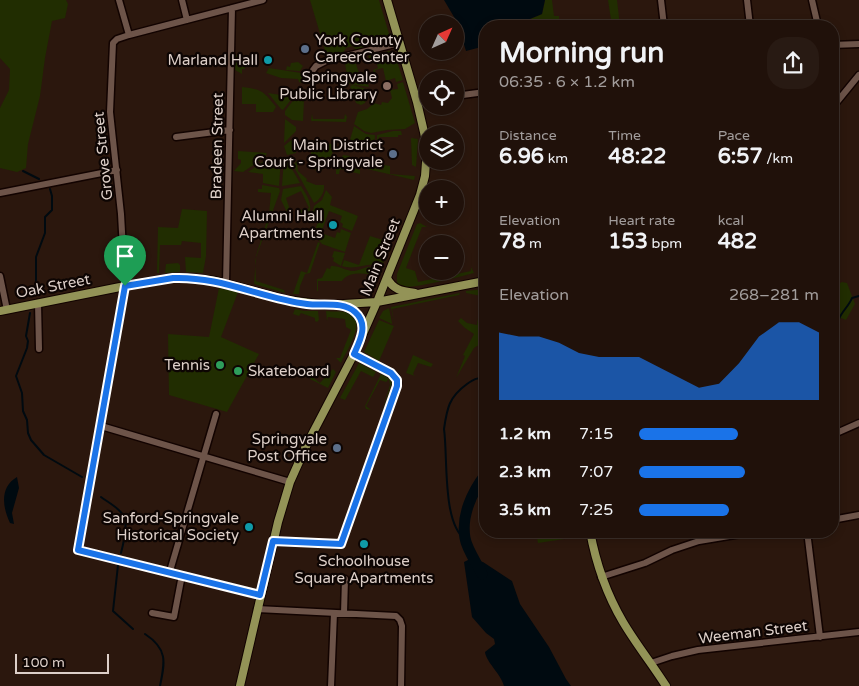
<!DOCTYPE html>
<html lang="en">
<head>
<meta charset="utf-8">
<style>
	:root { --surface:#20110a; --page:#281a13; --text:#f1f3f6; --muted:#a29d9c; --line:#3d312b; --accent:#1a73e8 }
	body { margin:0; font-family:"Varela Round",sans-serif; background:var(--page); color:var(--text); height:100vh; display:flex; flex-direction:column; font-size:19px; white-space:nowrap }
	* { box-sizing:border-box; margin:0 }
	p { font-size:16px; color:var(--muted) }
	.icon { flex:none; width:28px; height:28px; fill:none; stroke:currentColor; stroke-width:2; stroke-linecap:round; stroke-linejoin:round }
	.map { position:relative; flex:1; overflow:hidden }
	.panel { position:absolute; left:479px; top:20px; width:360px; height:518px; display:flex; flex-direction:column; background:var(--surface); border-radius:20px; box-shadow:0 2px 8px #0003,0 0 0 1px var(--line) }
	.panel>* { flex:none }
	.needle { width:32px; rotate:45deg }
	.fabs { position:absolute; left:419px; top:15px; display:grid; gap:10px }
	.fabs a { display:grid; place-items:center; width:45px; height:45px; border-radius:50%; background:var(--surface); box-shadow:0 2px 8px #0003,0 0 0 1px var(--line); font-size:25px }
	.scale { position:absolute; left:15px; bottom:12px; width:94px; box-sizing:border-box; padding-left:5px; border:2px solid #ddcfc8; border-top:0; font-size:14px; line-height:18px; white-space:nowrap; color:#ddcfc8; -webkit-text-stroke:4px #0d0503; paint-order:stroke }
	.pin { position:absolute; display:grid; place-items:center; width:42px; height:42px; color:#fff; margin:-51px -21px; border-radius:50% 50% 50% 0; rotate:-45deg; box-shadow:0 0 5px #0007 }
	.pin .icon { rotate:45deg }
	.round { display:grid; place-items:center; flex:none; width:52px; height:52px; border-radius:20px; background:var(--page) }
	.headline { display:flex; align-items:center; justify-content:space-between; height:85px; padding:0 20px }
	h1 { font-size:28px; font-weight:700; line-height:38px }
	.stats { display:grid; grid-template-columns:repeat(3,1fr); gap:8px; height:85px; padding:5px 20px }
	.stats div { display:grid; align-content:center }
	.stats b { font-size:21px; font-weight:700 }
	.stats small { font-size:14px; font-weight:400 }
	.stats p { font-size:14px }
	.chart { height:140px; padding:10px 20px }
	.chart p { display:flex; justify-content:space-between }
	.chart svg { width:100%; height:90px; margin-top:5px; fill:var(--accent); opacity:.7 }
	ul { padding:0 20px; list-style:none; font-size:16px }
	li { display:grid; grid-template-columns:80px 60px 1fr; align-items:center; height:38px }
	li i { height:12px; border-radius:6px; background:var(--accent) }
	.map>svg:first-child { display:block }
</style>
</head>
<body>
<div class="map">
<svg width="859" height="686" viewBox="0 0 859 686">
	<rect width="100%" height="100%" fill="#2b170d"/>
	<!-- green -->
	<path fill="#212d01" d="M0,0H66L68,4L65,18L52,21L45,58L40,96L28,144L26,168L17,172L0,168V108L9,90L10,69L0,58Z
		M310,0H379L390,37L385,41L357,50L352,46L346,48L343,53L327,57Z
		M545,0H552L554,16H559V19L554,20L555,26H513L542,14Z
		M608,0H617L620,26H612Z
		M390,51L395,55L403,80L396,82L395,78L386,81L383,68L375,70L377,79H376L373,70L378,68L375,58L370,59L368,56Z
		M237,55L245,66V69H242V74L235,70V56Z
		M357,57L361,60L360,62L356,64L359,73L364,72L369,87L349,84L345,64L348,59Z
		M298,62L303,66L300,71L286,70L287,66L290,67L291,63Z
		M269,68L301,73L305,77L301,83L299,82L298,79L281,78L266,73Z
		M403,82L415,123L405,129L387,130L371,133L364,131L354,124L358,112L367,109L374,103L381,105L382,102L388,103L392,98L390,90L398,89L397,84Z
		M353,85L370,90L365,103L361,105L356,103L350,86Z
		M242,87C262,89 264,92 276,107L273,112H256V104H242Z
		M268,93L293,97L283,110L281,109Z
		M295,98L304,100L303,121L292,120L285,115V111Z
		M312,114L313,119H344L345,114L347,117L346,122L311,121Z
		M285,119L296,127V131L284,143Z
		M354,126L366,134L375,135L374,149L352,144L351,148L348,147Z
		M393,131H401L402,135H398V137H379V150H377V135Z
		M294,138H296V153L287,155L284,146Z
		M411,138L418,139L416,167L412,165Z
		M311,139L312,144H333L335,139L338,140L327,165L321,171H316L311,163Z
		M238,151L267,153L265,157L243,172L234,171L241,163V160L238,159Z
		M343,155L350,156L349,161L383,170L384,165L390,166V174L415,176L414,180L350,165L341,160Z
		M268,158H281L279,186L263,183V174L248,172Z
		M284,158L288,162L300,183L282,186Z
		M297,161L298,171L307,179L306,181L316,185H324C325,192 320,200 314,203L293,165Z
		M341,163L360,170V174L340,169L339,174H336V169Z
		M262,185L279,188L280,191L255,260L256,281L284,290L285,293L254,284L256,256L269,214L271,193L258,192V189H262Z
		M301,186C307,196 314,205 308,216L299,212L302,209L303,211L309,208L301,191L286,198L289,207L287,212L281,200L283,189Z
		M326,190L332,197L330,205L358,216L352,231L342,227L343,224L340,222L342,216L329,211L321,233L335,238L337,232L340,233L341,229L351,233L345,252L322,244L316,237L318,234L316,232L314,233L319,219L312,216L314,206L322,200Z
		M182,209L207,211L206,256L203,273L186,272L185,257L201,258V243L182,241L181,245H160L159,273H157L158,227L178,228Z
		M420,223L427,227H422L406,268L415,271L418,282L471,271V267L474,273C463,276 406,291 399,286C396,283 397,278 397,274L417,224Z
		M385,234L393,237L382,266C367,261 357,271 342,266L344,260L359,265L370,236L383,240Z
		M318,242L320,243L310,273L305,274L300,286L299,294H293L301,271L307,273Z
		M334,251L345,253L341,266L333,261L334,258L332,257Z
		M178,263L180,265V272L165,273L166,264Z
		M331,266C338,265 346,271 354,271C364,269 370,264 381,268L379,275C367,274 349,270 342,281H318V291H317V279L322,278L327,268L330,269Z
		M842,282L847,283L855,304L846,320L841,318L838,321L833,318V309L839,310L840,305L837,303H833V287Z
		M219,288L238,292L221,337L259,354L227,412L169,395L168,334L209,337Z
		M485,289V341L474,348L456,378L465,356L463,355L474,334L465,328L458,321L461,318L467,323L477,325L481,296L466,293V291Z
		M460,293L459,295L392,309L394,324L391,307Z
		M389,308L392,323V324L379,318L383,311Z
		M295,309L304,311H318L319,320L317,322L315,321V318L301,313L299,316L293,314Z
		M326,311C333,312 340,311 346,312C370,317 346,351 341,363L336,358H340L351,330L346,327L345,319L328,317L327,321Z
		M379,320L394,326L379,361L364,352Z
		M413,355L433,364L431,367L418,363L413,374L415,376L406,373Z
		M359,363L376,372L373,377L361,371L345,400L340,398Z
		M333,369L336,372L328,388L310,379L311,376L320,383Z
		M381,374L390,379L392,383L382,412L390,385L389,379L386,382L380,380L366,406L371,410L366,409L365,406Z
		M534,531H544L546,538L578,533V531H583L584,536L538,543L536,532Z"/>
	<!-- water -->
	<path fill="#000a10" d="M444,0H545L542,14L513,26H485V46L466,51L457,22Z
		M17,477L19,488L12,513L14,524L10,523C2,506 0,487 17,477Z
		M470,559L483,562L512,581L520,604L549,647L566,679L571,686H504C501,674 486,662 485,652L495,644L494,639L486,633L472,617L464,562Z"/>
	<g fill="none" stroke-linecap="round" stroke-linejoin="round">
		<!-- stream -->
		<path stroke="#000a10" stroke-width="2" d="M23,171L39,179
			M36,294V257L45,233V217L52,210V196L50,189
			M30,313L26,336L28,341L27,348L16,376L22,393L23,411L27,420L28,433L31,440L44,455L82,477
			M832,343C840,333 836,329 839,319C842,311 849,306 852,298L859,296
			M101,497C109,503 123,510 125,520C127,526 123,546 121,553
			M465,539C442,523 448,456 444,429C447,408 449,397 467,384C474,379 476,378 485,378
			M118,565L113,611L133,629
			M145,634C168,649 165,662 160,686"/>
		<!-- river -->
		<path stroke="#000a10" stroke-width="11" d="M482,574C477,563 467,550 465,538C461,516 472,492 485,475"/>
		<defs>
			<path id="minor" d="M119,0L129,35
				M182,0L187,20
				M661,0L664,26
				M747,0L750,26
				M812,0L818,26
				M832,45L859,44
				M313,70L316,66L326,61L399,43
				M455,96L485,92
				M417,102L428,100
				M832,108L859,75
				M176,137L230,130
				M0,193L117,170
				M0,276L7,310
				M226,283L232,8
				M38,303L39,349
				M101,426L290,482
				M832,435L859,423
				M832,520L859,515
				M807,531L820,637
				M273,541L341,544L398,383L396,377L391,373L354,354
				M170,571L216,414
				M601,577L645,563L672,550L699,541L759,531
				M343,579H345L344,613
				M261,595L78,550L125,286L121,214L110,112L113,43L117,39L129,35L263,0
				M257,609L396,616L400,620L402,626L401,686
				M152,613L174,617L182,575
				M651,663L672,656L698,650L859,632
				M331,686L334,613"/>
			<path id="major" d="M387,278C393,290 402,291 415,293
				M344,306C356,311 364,318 362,332
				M0,311L135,284L173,278H190L216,281L287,300L327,305L377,302L485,281
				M590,531C596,564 606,593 623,622C636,644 652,664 666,686
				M240,686L278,522L290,482L307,444L354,354L377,302L420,195L425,176L427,148L424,132L417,102L387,0"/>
		</defs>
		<!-- minor casing -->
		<use href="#minor" stroke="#120300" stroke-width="9"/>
		<!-- major casing -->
		<use href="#major" stroke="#120300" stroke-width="10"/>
		<!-- minor -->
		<use href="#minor" stroke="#6d5449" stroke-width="6"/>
		<!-- major -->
		<use href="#major" stroke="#939357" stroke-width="8"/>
	</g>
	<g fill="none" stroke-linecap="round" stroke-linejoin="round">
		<defs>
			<path id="route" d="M173,278C220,276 261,298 307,304C323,306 343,301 355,312C369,324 360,341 354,354L391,373L397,380V386L341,544L273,541L260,595L78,550L125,286Z"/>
		</defs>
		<!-- route casing -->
		<use href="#route" stroke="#fff" stroke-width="10"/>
		<!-- route -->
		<use href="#route" stroke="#1a73e8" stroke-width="6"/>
	</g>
	<!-- markers -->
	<g fill="#5c6f8a" stroke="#0d0503" stroke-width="2">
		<circle cx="305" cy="49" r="5"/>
		<circle cx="393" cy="154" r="5"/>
		<circle cx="337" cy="448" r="5"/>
	</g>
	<g fill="#0f9aa8" stroke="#0d0503" stroke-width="2">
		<circle cx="268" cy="60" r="5"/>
		<circle cx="333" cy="225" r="5"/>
		<circle cx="249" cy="527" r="5"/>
		<circle cx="364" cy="544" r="5"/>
	</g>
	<circle fill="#8d6e63" stroke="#0d0503" stroke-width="2" cx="387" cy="86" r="5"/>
	<g fill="#2e9e5b" stroke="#0d0503" stroke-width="2">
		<circle cx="220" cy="365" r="5"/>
		<circle cx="238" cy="371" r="5"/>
	</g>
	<g text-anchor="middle" stroke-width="4.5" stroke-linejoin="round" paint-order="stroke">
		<!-- poi labels -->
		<g font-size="15" fill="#ddcfc8" stroke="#0d0503" text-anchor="end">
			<text x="315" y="45" text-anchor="start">York County<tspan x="315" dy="17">CareerCenter</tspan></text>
			<text x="258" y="65">Marland Hall</text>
			<text x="377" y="82">Springvale<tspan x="377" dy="17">Public Library</tspan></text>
			<text x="383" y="150">Main District<tspan x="383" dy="17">Court - Springvale</tspan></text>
			<text x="323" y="221">Alumni Hall<tspan x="323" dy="17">Apartments</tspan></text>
			<text x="210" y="370">Tennis</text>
			<text x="248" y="376" text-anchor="start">Skateboard</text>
			<text x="327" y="444">Springvale<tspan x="327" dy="17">Post Office</tspan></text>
			<text x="239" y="523">Sanford-Springvale<tspan x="239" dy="17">Historical Society</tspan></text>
			<text x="364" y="566" text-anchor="middle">Schoolhouse<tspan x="364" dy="17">Square Apartments</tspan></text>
		</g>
		<!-- street labels -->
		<g font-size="15" fill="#ddcfc8" stroke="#0d0503">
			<text transform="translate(217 146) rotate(-89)" y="5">Bradeen Street</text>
			<text transform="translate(103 156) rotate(-96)" y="5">Grove Street</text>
			<text transform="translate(380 257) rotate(-68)" y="5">Main Street</text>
			<text transform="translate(53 286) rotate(-11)" y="5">Oak Street</text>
			<text transform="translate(753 632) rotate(-7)" y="5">Weeman Street</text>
		</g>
	</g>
</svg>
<div class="fabs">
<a><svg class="needle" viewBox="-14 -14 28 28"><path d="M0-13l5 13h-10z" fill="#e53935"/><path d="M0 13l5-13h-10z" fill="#a29d9c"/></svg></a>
<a><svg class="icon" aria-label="locate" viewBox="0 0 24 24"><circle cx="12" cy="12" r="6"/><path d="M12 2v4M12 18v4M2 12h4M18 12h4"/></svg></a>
<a><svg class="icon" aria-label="layers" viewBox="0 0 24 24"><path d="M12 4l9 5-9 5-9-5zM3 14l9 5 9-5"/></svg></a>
<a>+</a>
<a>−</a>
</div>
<div class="scale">100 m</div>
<div class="pin" style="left:125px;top:286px;background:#1e9e55"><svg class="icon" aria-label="arrive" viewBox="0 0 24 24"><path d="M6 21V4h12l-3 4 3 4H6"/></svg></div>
<section class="panel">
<div class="headline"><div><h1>Morning run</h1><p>06:35 · 6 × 1.2 km</p></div><a class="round"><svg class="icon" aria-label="share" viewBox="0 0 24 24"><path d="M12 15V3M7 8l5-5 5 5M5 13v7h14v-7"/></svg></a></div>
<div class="stats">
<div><p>Distance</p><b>6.96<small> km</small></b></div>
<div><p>Time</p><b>48:22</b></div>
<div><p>Pace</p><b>6:57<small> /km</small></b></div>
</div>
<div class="stats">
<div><p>Elevation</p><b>78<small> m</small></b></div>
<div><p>Heart rate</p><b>153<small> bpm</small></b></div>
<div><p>kcal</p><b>482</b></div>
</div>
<div class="chart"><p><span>Elevation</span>268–281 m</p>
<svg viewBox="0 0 160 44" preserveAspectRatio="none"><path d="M0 44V11L10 13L20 13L30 16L40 21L50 23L60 23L70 23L80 28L90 33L100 38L110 36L120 26L130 13L140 6L150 6L160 11V44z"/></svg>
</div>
<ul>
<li><b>1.2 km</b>7:15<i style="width:55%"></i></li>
<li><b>2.3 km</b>7:07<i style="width:59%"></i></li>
<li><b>3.5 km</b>7:25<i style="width:50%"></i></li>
</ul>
</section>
</div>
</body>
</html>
